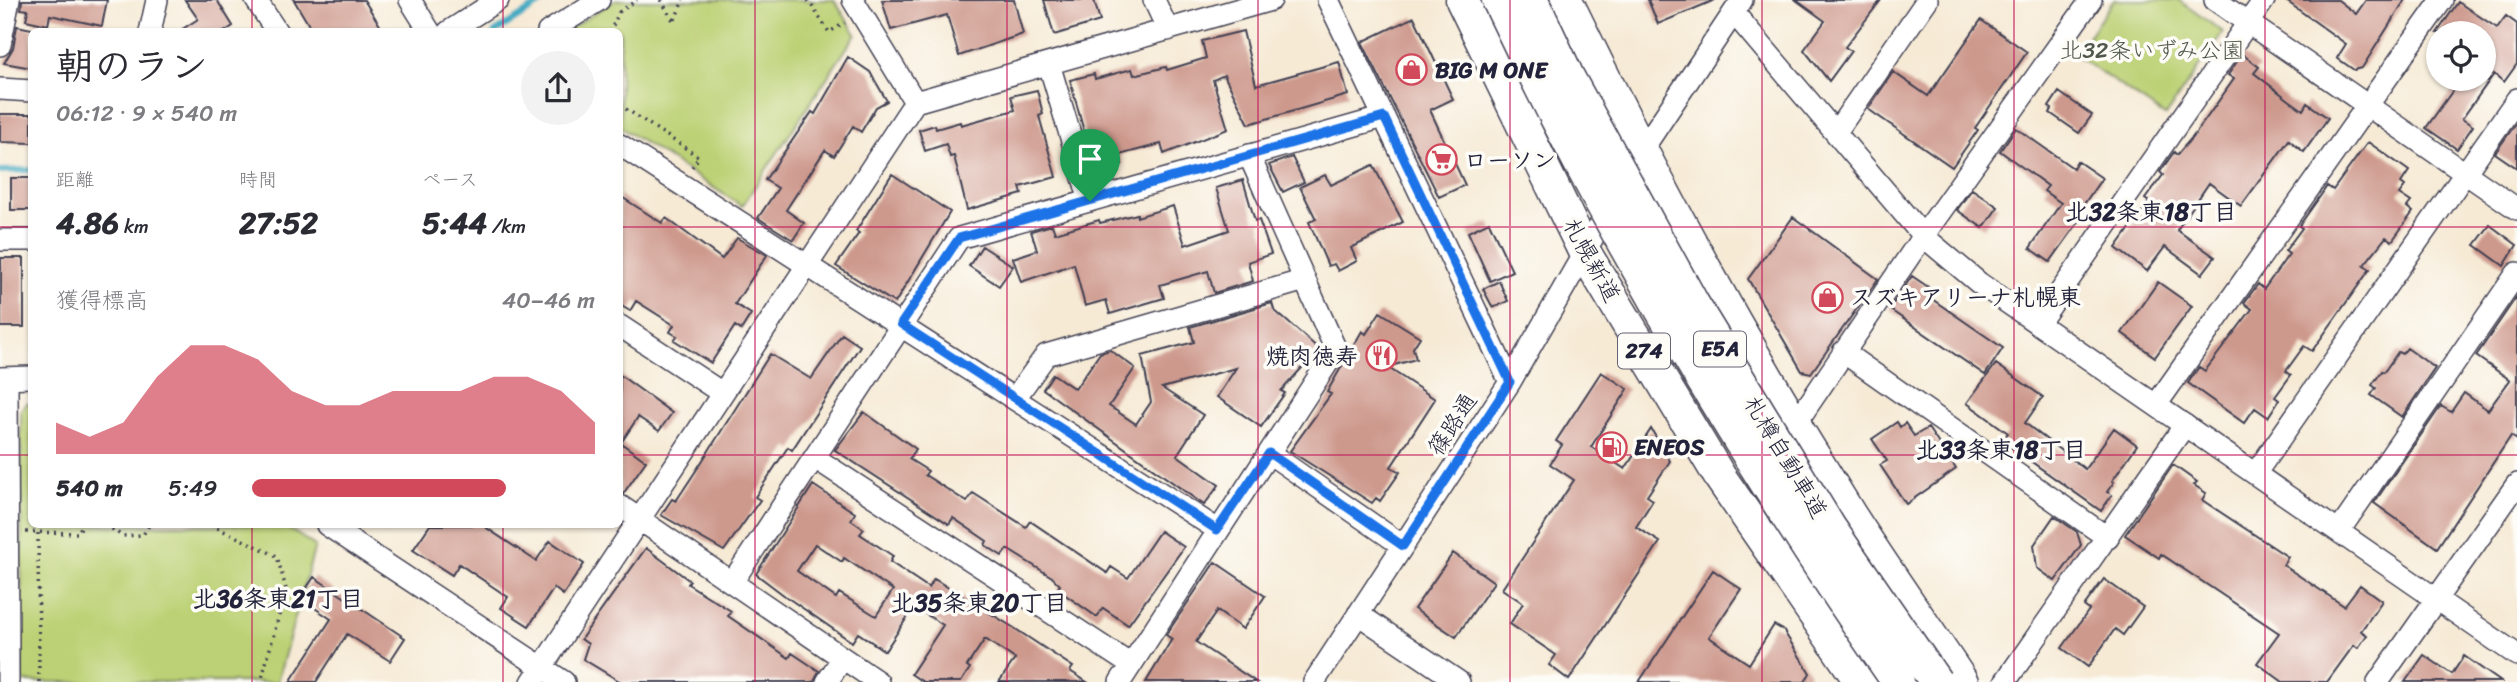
<!DOCTYPE html>
<html lang="ja">
<head>
<meta charset="utf-8">
<style>
	:root { --surface:#fff; --page:#f2f2f3; --text:#2b2b33; --muted:#7c7c81; --accent:#d1495b }
	body { margin:0; font-family:Sriracha,"Klee One",sans-serif; background:var(--page); color:var(--text); height:100vh; display:flex; flex-direction:column; font-size:26px; white-space:nowrap }
	* { box-sizing:border-box; margin:0 }
	p { font-size:23px; color:var(--muted) }
	.icon { flex:none; width:38px; height:38px; fill:none; stroke:currentColor; stroke-width:2; stroke-linecap:round; stroke-linejoin:round }
	.map { position:relative; flex:1; overflow:hidden }
	.panel { position:absolute; left:28px; top:28px; width:595px; height:500px; display:flex; flex-direction:column; background:var(--surface); border-radius:10px; box-shadow:0 2px 5px #0004 }
	.panel>* { flex:none }
	.buttons { position:absolute; left:2426px; top:21px; display:grid; gap:14px }
	.buttons a { display:grid; place-items:center; width:70px; height:70px; border-radius:50%; background:var(--surface); box-shadow:0 2px 5px #0004; font-size:35px }
	.pin { position:absolute; display:grid; place-items:center; width:60px; height:60px; color:#fff; margin:-72px -30px; border-radius:50% 50% 50% 0; rotate:-45deg; box-shadow:0 0 7px #0007 }
	.pin .icon { rotate:45deg }
	.round { display:grid; place-items:center; flex:none; width:74px; height:74px; border-radius:37px; background:var(--page) }
	.summary { display:flex; align-items:center; justify-content:space-between; height:119px; padding:0 28px }
	h1 { font-size:38px; font-weight:800; line-height:52px }
	.stats { display:grid; grid-template-columns:repeat(3,1fr); gap:10px; height:119px; padding:7px 28px }
	.stats div { display:grid; align-content:center }
	.stats b { font-size:30px; font-weight:800 }
	.stats small { font-size:19px; font-weight:400 }
	.stats p { font-size:19px }
	.chart { height:196px; padding:14px 28px }
	.chart p { display:flex; justify-content:space-between }
	.chart svg { width:100%; height:126px; margin-top:7px; fill:var(--accent); opacity:.7 }
	ul { padding:0 28px; list-style:none; font-size:23px }
	li { display:grid; grid-template-columns:112px 84px 1fr; align-items:center; height:52px }
	li i { height:18px; border-radius:9px; background:var(--accent) }
	.map>svg:first-child { display:block }
</style>
</head>
<body>
<div class="map">
<svg width="2517" height="682" viewBox="0 0 2517 682">
	<rect width="100%" height="100%" fill="#fdfcf7"/>
	<filter id="ink" filterUnits="userSpaceOnUse"><feTurbulence type="fractalNoise" baseFrequency=".0143" numOctaves="2"/><feDisplacementMap in="SourceGraphic" scale="14" xChannelSelector="R" yChannelSelector="G"/><feConvolveMatrix kernelMatrix="1 2 1 2 8 2 1 2 1" color-interpolation-filters="sRGB"/></filter>
	<filter id="wash" filterUnits="userSpaceOnUse"><feTurbulence type="fractalNoise" baseFrequency=".00686" numOctaves="4" result="noise"/><feDisplacementMap in="SourceGraphic" scale="28" xChannelSelector="R" yChannelSelector="G"/><feGaussianBlur stdDeviation="1.57" result="paint"/><feColorMatrix in="noise" values="0 0 0 0 0 0 0 0 0 0 0 0 0 0 0 0 0 1.4 0 .05"/><feComposite in="paint" operator="in"/></filter>
	<g filter="url(#wash)">
		<rect width="100%" height="100%" fill="#f6ead5"/>
		<!-- green -->
		<path fill="#bcd174" stroke="#6f7a58" stroke-width="2" d="M616,0H834L856,34L742,206L620,127V32H565Z
			M2114,0H2178L2223,32L2165,116L2075,55Z
			M27,403H31L32,525H283L315,546L277,682H22L21,410Z"/>
		<g fill="none" stroke-linecap="round" stroke-linejoin="round">
			<!-- stream -->
			<path stroke="#42aac2" stroke-width="6" d="M495,32L546,0
				M0,171L32,170"/>
		</g>
		<g id="blocks">
			<!-- building -->
			<path fill="#ce998d" fill-rule="evenodd" d="M22,0H107L102,26L50,15L48,25L26,20L28,10L21,9Z
				M185,0H217L233,26L224,32H178L198,19Z
				M294,0H364L384,32H313Z
				M882,0H1014L1023,34L959,56L947,15L891,30Z
				M1044,0H1094L1100,21L1054,35Z
				M1648,0H1715L1658,24Z
				M1796,0H1881L1845,47L1851,51L1829,81L1804,50L1825,21Z
				M2285,0H2338L2356,14L2366,0H2405L2362,68L2354,70L2337,58L2346,44Z
				M2458,2L2497,28L2506,16L2517,24V64L2504,82L2494,74L2462,119L2473,126L2457,149L2426,128L2461,79H2483V33H2437Z
				M1414,17L1453,99L1430,110L1465,185L1439,197L1362,42Z
				M1981,20L2027,52L1975,128L1978,130L1952,167L1868,109L1893,72L1928,96Z
				M17,26L32,29V68L4,63L13,48Z
				M1243,31L1256,85L1339,62L1348,95L1249,124L1224,75L1213,80L1228,129L1164,154L1161,144L1119,155L1122,164L1095,172L1070,80L1094,74L1095,79L1132,69L1134,75L1166,67L1167,70L1206,58L1202,41Z
				M2242,54L2259,67L2254,73L2289,100L2303,110L2307,103L2328,118L2304,152L2289,140L2241,206L2209,183L2177,230L2215,257L2202,274L2165,247L2147,271L2116,248L2149,202L2145,199L2163,175L2160,172L2174,152L2177,155L2196,133L2234,79L2228,75Z
				M848,57L870,72L887,101L876,107L861,132L853,126L834,156L825,150L786,210L804,223L793,240L758,218L778,188L765,180L812,112L815,114Z
				M1037,90L1043,114L1039,116L1056,177L1020,187L1022,194L967,210L954,156L950,157L946,144L925,151L919,130L935,125L936,129L960,122L961,125L1015,110L1011,96Z
				M2059,92L2092,115L2079,133L2050,113L2052,109L2049,107Z
				M0,114H32V143L0,142Z
				M2517,122V168L2495,153Z
				M2016,128L2073,168L2077,161L2102,178L2075,217L2080,220L2050,262L2030,248L2061,203L2044,191L2048,186L2000,151Z
				M2368,142L2409,171L2401,183L2405,186L2399,194L2411,202L2407,207L2413,212L2392,241L2386,237L2364,265L2370,269L2312,351L2304,346L2286,371L2291,375L2275,397L2279,400L2268,417L2255,408L2244,423L2188,383L2199,367L2205,371L2252,309L2244,303L2255,288L2258,284L2264,289L2289,254L2285,251L2302,228L2299,226L2321,195L2327,186L2333,190Z
				M1292,157L1304,182L1283,192L1269,165Z
				M1373,165L1403,222L1351,248L1357,261L1338,271L1334,264L1328,266L1309,222L1316,219L1300,187L1325,175L1331,185Z
				M892,174L950,212L895,303L836,266L859,233L856,231Z
				M11,178H32V210H11Z
				M1243,180L1255,221L1259,220L1271,254L1248,262L1253,281L1214,293L1208,271L1160,285L1164,298L1110,314L1106,300L1085,306L1074,264L1021,282L1013,258L1037,250L1031,231L1052,225L1055,233L1099,220L1100,223L1137,214V217L1173,206L1185,245L1229,230L1216,188Z
				M1972,189L1998,207L1983,228L1957,210Z
				M620,196L662,223L666,218L722,259L737,238L767,255L735,304L751,314L741,330L735,326L711,363L674,340L677,336L670,332L674,325L636,301L630,311L620,305Z
				M1793,217L1878,279L1811,373L1802,371L1748,279Z
				M1489,222L1512,271L1490,281L1468,232Z
				M2490,225L2517,245L2504,266L2475,245Z
				M982,246L1013,266L999,286L969,266Z
				M1,258H24V327H1Z
				M1912,276L1934,291L1929,297L2003,348L1985,375L1889,309L1900,294L1903,297L1907,293L1903,289Z
				M1499,281L1508,301L1493,308L1483,289Z
				M2158,282L2192,306L2155,357L2122,333Z
				M2517,296V440L2511,436L2437,548L2374,503L2441,406L2451,412L2464,393L2488,410L2510,380L2476,356Z
				M1272,303L1274,310L1319,349L1281,391L1285,393L1261,427L1217,397L1236,368L1162,388L1203,415L1177,455L1219,485L1204,505L1043,389L1053,374L1075,389L1100,353L1110,350L1135,368L1109,406L1136,424L1151,402L1142,356L1194,342L1190,327Z
				M1380,312L1420,337L1413,348L1416,359L1387,367L1435,399L1391,467L1400,472L1380,501L1376,498L1372,503L1290,451L1331,394L1327,392L1362,331L1366,334Z
				M842,334L860,346L792,450L788,447L755,497L760,500L724,551L661,515L672,499L676,501L701,463L770,354L811,379Z
				M2407,348L2435,368L2402,417L2371,395L2376,388L2372,385L2382,371L2384,372L2398,352L2402,354Z
				M1996,364L2043,397L2025,423L2085,469L2114,428L2137,445L2112,481L2114,482L2107,492L2112,495L2101,511L2002,441L2008,433L1967,403Z
				M1601,372L1628,389L1591,447L1625,469L1651,429L1670,461L1647,496L1653,500L1636,527L1660,542L1569,680L1549,665L1556,655L1510,624L1523,603L1502,589L1574,480L1550,464L1562,445L1556,441Z
				M620,375L672,413L659,431L638,417L621,443L646,461L623,494L620,493Z
				M864,412L916,449L909,459L928,471L925,475L967,502L973,493L1026,527L1030,521L1107,573L1111,567L1128,578L1160,531L1184,547L1128,625L1103,608L1097,617L1057,589L1060,585L1052,577L1007,549L1002,556L985,545L987,541L953,518L949,524L835,450Z
				M1897,422L1900,427L1905,423L1914,436L1928,428L1956,469L1906,504L1880,465L1887,461L1872,439Z
				M2173,465L2197,482L2194,485L2206,493L2202,500L2288,557L2283,565L2344,606L2360,585L2382,601L2361,631L2367,635L2358,648L2354,645L2327,682H2283L2257,663L2279,633L2161,554L2159,558L2125,535Z
				M813,485L855,513L851,520L864,529L860,534L893,556L890,562L929,588L934,579L1011,626L1073,667L1070,671L1087,682H999L1015,659L985,639L967,666L970,668L961,682H923L911,674L943,625L914,607L885,651L858,633L852,642L785,596L756,574ZM815,544L842,562L844,558L893,590L876,616L839,593L836,598L797,571Z
				M2054,516L2077,532L2081,545L2055,581L2037,568L2034,545Z
				M430,525H482L536,561L550,541L584,564L563,595L554,588L529,626L501,608L508,597L459,564L452,575L413,550Z
				M646,548L690,581L688,584L731,611L728,616L789,658L792,653L819,671L814,682H621L583,659L588,644L581,639Z
				M1453,553L1494,582L1456,637L1414,609Z
				M1215,562L1265,596L1243,629L1217,611L1196,642L1256,682H1146L1172,639L1166,635Z
				M1713,570L1741,589L1709,637L1749,664L1774,625L1783,630L1810,673L1805,682H1639Z
				M314,577L405,638L390,661L347,634L316,682H290L331,619L300,598Z
				M2104,579L2143,607L2123,635L2115,629L2088,667L2062,648L2089,610L2084,606Z
				M2424,655L2452,674L2464,656L2501,682H2405Z"/>
		</g>
	</g>
	<g filter="url(#ink)">
		<use href="#blocks" fill-opacity="0" stroke="#424052" stroke-width="2"/>
		<g fill="none" stroke-linecap="round" stroke-linejoin="round">
			<defs>
				<path id="minor" d="M256,0L277,32
					M410,0L430,32
					M853,0L915,102
					M1154,0L1168,30
					M1328,0L1510,382
					M2215,0L2517,209
					M1734,13L1923,236L1979,283L2517,655
					M150,32L157,0
					M448,32L498,0
					M548,32L599,0
					M0,45L9,0
					M1049,64L1090,201
					M0,89L32,91
					M1836,132L1927,0
					M620,145L1218,530
					M1636,159L1742,0
					M0,240H32
					M2038,324L2264,0
					M620,326L722,393
					M1843,352L2108,538
					M0,378L32,377
					M7,378L8,682
					M1015,398L1046,355L1305,280
					M2156,405L2442,0
					M1796,423L1923,236L2091,0
					M1269,453L1403,546
					M815,458L1131,665
					M2255,474L2517,99
					M620,506L878,682
					M327,525L564,682
					M2339,531L2517,273
					M733,581L959,238L1384,117
					M1358,614L1459,682
					M532,682L915,102L1271,0
					M827,682L842,659
					M1120,682L1336,350L1249,155
					M1314,682L1510,382L1611,206
					M2005,682L2185,425
					M2378,682L2517,484"/>
				<path id="highway" d="M1462,0L1585,253L1720,477L1861,682
					M1566,0C1651,176 1746,349 1850,515C1886,571 1925,626 1962,682"/>
			</defs>
			<!-- minor casing -->
			<use href="#minor" stroke="#424052" stroke-width="24"/>
			<!-- highway casing -->
			<use href="#highway" stroke="#424052" stroke-width="35"/>
			<!-- path -->
			<path stroke="#424052" stroke-width="3.5" stroke-dasharray="2 5" stroke-linecap="butt" d="M661,0L674,22L683,0
				M808,0L829,32L845,23
				M619,12L637,0
				M610,32L619,12L617,8
				M620,105L699,157L692,167
				M106,525L122,536L143,535L149,525
				M211,525L277,556L286,589L261,682
				M26,532L78,533L82,525
				M38,533L39,682"/>
			<!-- minor -->
			<use href="#minor" stroke="#fff" stroke-width="21"/>
			<!-- highway -->
			<use href="#highway" stroke="#fff" stroke-width="32"/>
			<defs>
				<path id="highway-bridge" d="M1498,0C1611,238 1748,466 1898,682
					M1532,0L1568,77L1693,304L1830,528L1936,682"/>
			</defs>
			<!-- highway-bridge casing -->
			<use href="#highway-bridge" stroke="#424052" stroke-width="35" stroke-linecap="butt"/>
			<!-- highway-bridge -->
			<use href="#highway-bridge" stroke="#fff" stroke-width="32"/>
		</g>
	</g>
	<g fill="none" stroke-linecap="round" stroke-linejoin="round" filter="url(#ink)">
		<defs>
			<path id="route" d="M1384,117L1510,382L1403,546L1269,453L1217,530L901,324L959,238Z"/>
		</defs>
		<!-- route casing -->
		<use href="#route" stroke="#fff" stroke-width="14"/>
		<!-- route -->
		<use href="#route" stroke="#1a73e8" stroke-width="9"/>
	</g>
	<!-- grid -->
	<path fill="none" stroke="#c2185b" stroke-width="2" stroke-opacity="0.55" d="M252,0V32M503,0V32M755,0V682M1007,0V682M1258,0V682M1510,0V682M1762,0V682M2014,0V682M2265,0V682M0,227H32M620,227H2517M0,455H32M620,455H2517M252,525V682M503,525V682"/>
	<!-- icons -->
	<defs>
		<symbol id="shop-ring" viewBox="-11 -11 22 22"><circle r="9.5" fill="#fdfcf7" stroke="#d1495b" stroke-width="1.5"/><path d="M-5-2.5h2.3a2.7 3.5 0 0 1 5.4 0H5L5.5 6h-11ZM-1.5-2.5h3a1.5 2.3 0 0 0-3 0Z" fill="#d1495b"/></symbol>
		<symbol id="supermarket-ring" viewBox="-11 -11 22 22"><circle r="9.5" fill="#fdfcf7" stroke="#d1495b" stroke-width="1.5"/><path d="M-6-5.5h2.5l.6 2H6L4.5 2H-2.5L-4.4-4H-6ZM-1.5 3.2a1.3 1.3 0 1 0 .1 0ZM3 3.2a1.3 1.3 0 1 0 .1 0Z" fill="#d1495b"/></symbol>
		<symbol id="restaurant-ring" viewBox="-11 -11 22 22"><circle r="9.5" fill="#fdfcf7" stroke="#d1495b" stroke-width="1.5"/><path d="M-5-6h1v4h1v-4h1v4h1v-4h1v5L-1.5 .5V6h-2V.5L-5-1ZM5-6V6H3V1.5H1.5Q1.5-4 5-6Z" fill="#d1495b"/></symbol>
		<symbol id="fuel-ring" viewBox="-11 -11 22 22"><circle r="9.5" fill="#fdfcf7" stroke="#d1495b" stroke-width="1.5"/><path d="M-5.5-6h7V0h2V4h1.3V-2.5L3-4.5l.8-.8L6-3V5H2.5V1h-1V6h-7ZM-4.2-4.7v3.2H.2V-4.7Z" fill="#d1495b"/></symbol>
	</defs>
	<g fill-rule="evenodd">
		<use href="#shop-ring" x="1394" y="52" width="35" height="35"/>
		<use href="#supermarket-ring" x="1424" y="142" width="35" height="35"/>
		<use href="#shop-ring" x="1810" y="280" width="35" height="35"/>
		<use href="#restaurant-ring" x="1364" y="338" width="35" height="35"/>
		<use href="#fuel-ring" x="1594" y="430" width="35" height="35"/>
	</g>
	<g text-anchor="middle" stroke-width="7" stroke-linejoin="round" paint-order="stroke">
		<!-- shield labels -->
		<g fill="#fdfcf7" stroke="#646373" stroke-width="2">
			<rect x="1694" y="331.5" width="52" height="35" rx="5"/>
			<rect x="1618" y="333.5" width="52" height="35" rx="5"/>
		</g>
		<g font-size="21" font-weight="bold" fill="#22223b">
			<text x="1720" y="356">E5A</text>
			<text x="1644" y="358">274</text>
		</g>
		<!-- park labels -->
		<g font-size="23" fill="#50574c" stroke="#fdfcf7">
			<text x="2152" y="58">北32条いずみ公園</text>
		</g>
		<!-- poi labels -->
		<g font-size="23" font-weight="bold" fill="#22223b" stroke="#fdfcf7" text-anchor="start">
			<text x="1435" y="78">BIG M ONE</text>
			<text x="1464" y="168">ローソン</text>
			<text x="1850" y="305">スズキアリーナ札幌東</text>
			<text x="1358" y="364" text-anchor="end">焼肉徳寿</text>
			<text x="1634" y="455">ENEOS</text>
		</g>
		<!-- street labels -->
		<g font-size="23" fill="#22223b" stroke="#fdfcf7">
			<text transform="translate(1592 260) rotate(61)" y="8">札幌新道</text>
			<text transform="translate(1452 424) rotate(-57)" y="8">篠路通</text>
			<text transform="translate(1786 457) rotate(59)" y="8">札樽自動車道</text>
		</g>
		<!-- neighbourhood labels -->
		<g font-size="24" font-weight="bold" fill="#22223b" stroke="#fdfcf7">
			<text x="2151" y="220">北32条東18丁目</text>
			<text x="2001" y="458">北33条東18丁目</text>
			<text x="278" y="607">北36条東21丁目</text>
			<text x="979" y="611">北35条東20丁目</text>
		</g>
	</g>
</svg>
<div class="buttons">
<a><svg class="icon" aria-label="locate" viewBox="0 0 24 24"><circle cx="12" cy="12" r="6"/><path d="M12 2v4M12 18v4M2 12h4M18 12h4"/></svg></a>
</div>
<div class="pin" style="left:1090px;top:201px;background:#1e9e55"><svg class="icon" aria-label="arrive" viewBox="0 0 24 24"><path d="M6 21V4h12l-3 4 3 4H6"/></svg></div>
<section class="panel">
<div class="summary"><div><h1>朝のラン</h1><p>06:12 · 9 × 540 m</p></div><a class="round"><svg class="icon" aria-label="share" viewBox="0 0 24 24"><path d="M12 15V3M7 8l5-5 5 5M5 13v7h14v-7"/></svg></a></div>
<div class="stats">
<div><p>距離</p><b>4.86<small> km</small></b></div>
<div><p>時間</p><b>27:52</b></div>
<div><p>ペース</p><b>5:44<small> /km</small></b></div>
</div>
<div class="chart"><p><span>獲得標高</span>40–46 m</p>
<svg viewBox="0 0 160 44" preserveAspectRatio="none"><path d="M0 44V33L10 38L20 33L30 17L40 6L50 6L60 11L70 22L80 27L90 27L100 22L110 22L120 22L130 17L140 17L150 22L160 33V44z"/></svg>
</div>
<ul>
<li><b>540 m</b>5:49<i style="width:74%"></i></li>
</ul>
</section>
</div>
</body>
</html>
